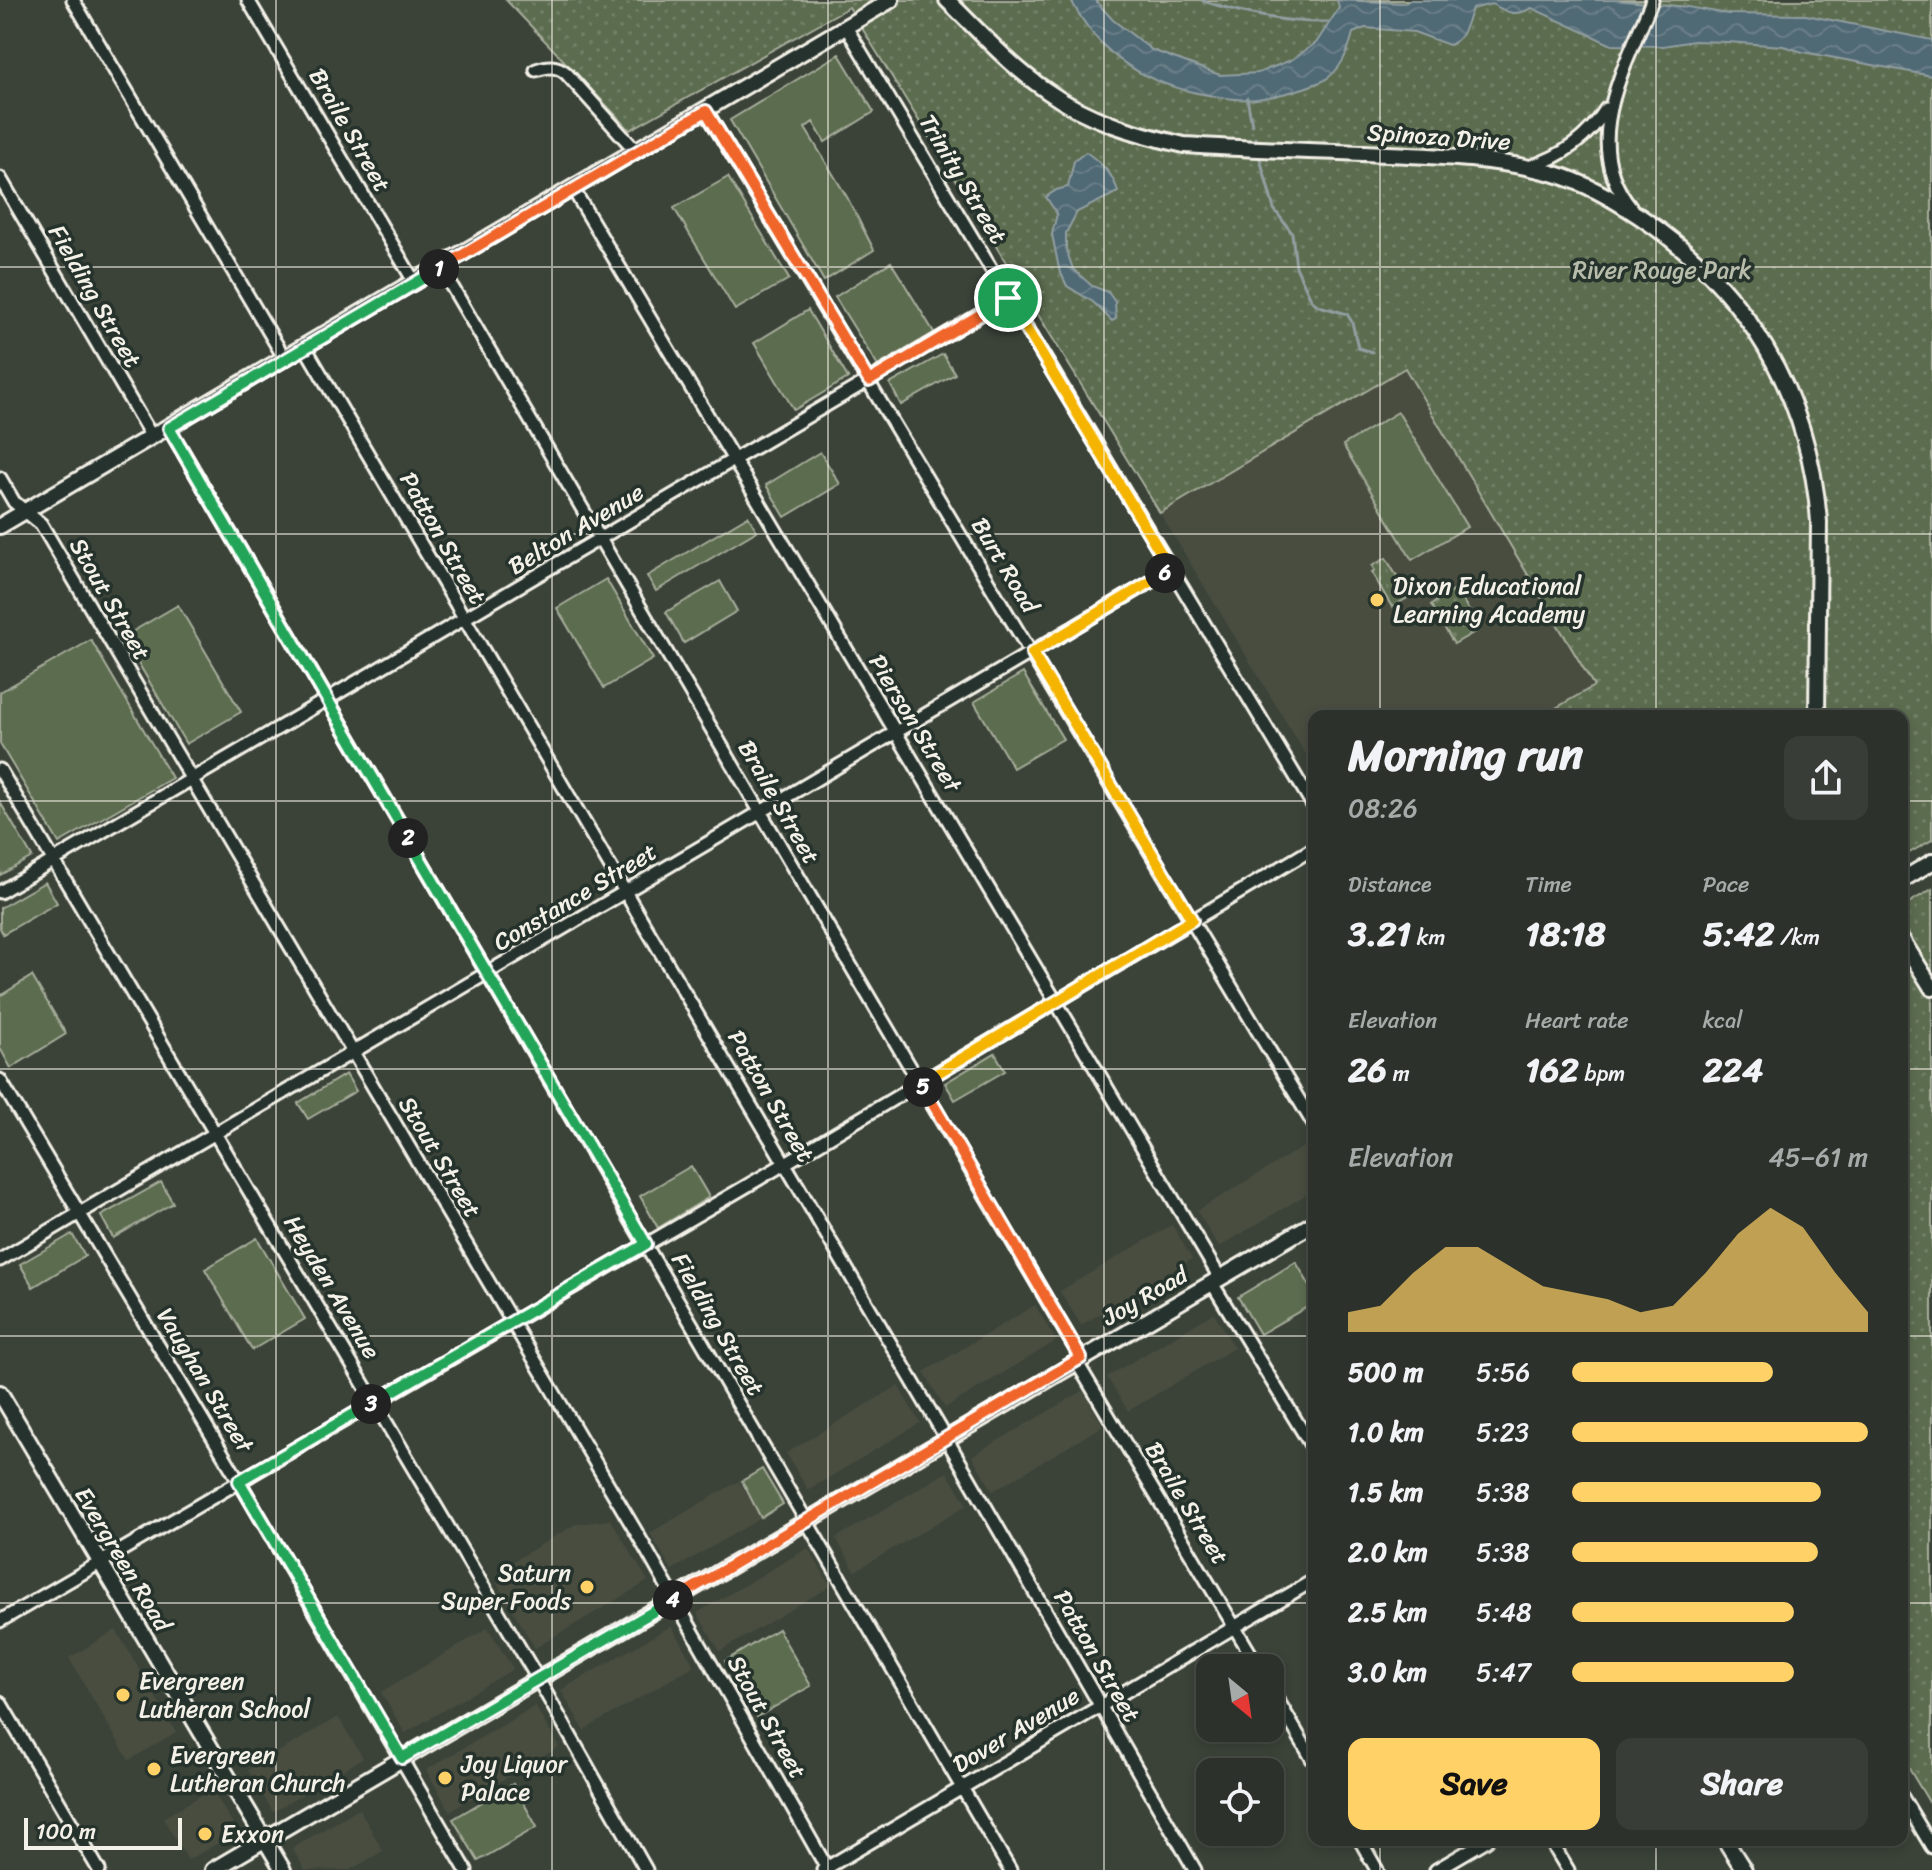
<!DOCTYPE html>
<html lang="en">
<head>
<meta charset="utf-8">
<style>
	:root { --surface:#2c322b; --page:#383e37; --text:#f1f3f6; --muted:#a6aaa9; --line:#484d47; --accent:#ffd166 }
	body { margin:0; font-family:Sriracha,sans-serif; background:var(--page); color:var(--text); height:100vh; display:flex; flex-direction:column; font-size:30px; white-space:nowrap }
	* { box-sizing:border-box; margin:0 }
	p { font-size:26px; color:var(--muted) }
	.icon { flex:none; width:44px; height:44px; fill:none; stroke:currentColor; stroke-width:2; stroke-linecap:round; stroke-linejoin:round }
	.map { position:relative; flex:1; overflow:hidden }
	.sheet { position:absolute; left:1308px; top:710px; width:600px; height:1136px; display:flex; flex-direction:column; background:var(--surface); border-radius:16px; box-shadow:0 4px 12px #0003,0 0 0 2px var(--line) }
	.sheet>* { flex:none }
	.needle { width:52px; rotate:151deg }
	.tools { position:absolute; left:1196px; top:1654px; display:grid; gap:16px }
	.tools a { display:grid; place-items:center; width:88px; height:88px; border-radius:16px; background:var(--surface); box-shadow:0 4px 12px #0003,0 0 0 2px var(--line); font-size:40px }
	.scale { position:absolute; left:24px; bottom:20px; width:158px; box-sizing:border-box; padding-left:8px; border:4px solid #f4f1e8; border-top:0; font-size:22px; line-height:28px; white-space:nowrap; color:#f4f1e8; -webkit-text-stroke:6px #26332d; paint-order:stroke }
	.pin { position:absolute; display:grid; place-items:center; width:68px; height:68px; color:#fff; margin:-34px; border:4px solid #fff; border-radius:50%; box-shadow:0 2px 8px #0007 }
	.km { position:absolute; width:40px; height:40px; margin:-20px; border-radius:50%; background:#222; color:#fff; font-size:22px; line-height:40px; text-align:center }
	.round { display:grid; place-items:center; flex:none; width:84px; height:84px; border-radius:16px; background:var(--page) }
	.head { display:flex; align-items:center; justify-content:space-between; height:136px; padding:0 40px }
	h1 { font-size:44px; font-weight:700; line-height:60px }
	.metrics { display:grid; grid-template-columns:repeat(3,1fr); gap:12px; height:136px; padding:8px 40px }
	.metrics div { display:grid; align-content:center }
	.metrics b { font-size:34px; font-weight:700 }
	.metrics small { font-size:22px; font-weight:400 }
	.metrics p { font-size:22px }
	.chart { height:224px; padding:16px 40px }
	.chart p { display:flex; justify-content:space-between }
	.chart svg { width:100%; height:144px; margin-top:8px; fill:var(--accent); opacity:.7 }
	.primary-button { display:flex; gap:16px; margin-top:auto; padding:16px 40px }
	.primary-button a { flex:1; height:92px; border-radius:16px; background:var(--accent); color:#111; font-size:32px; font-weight:700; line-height:92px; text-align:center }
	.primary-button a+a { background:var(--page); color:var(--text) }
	ul { padding:0 40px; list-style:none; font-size:26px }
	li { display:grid; grid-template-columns:128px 96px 1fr; align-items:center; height:60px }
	li i { height:20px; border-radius:10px; background:var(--accent) }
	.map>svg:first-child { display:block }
</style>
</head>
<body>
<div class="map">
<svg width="1932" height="1870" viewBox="0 0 1932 1870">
	<defs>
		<pattern id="park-dots" width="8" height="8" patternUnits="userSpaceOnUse" patternTransform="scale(2)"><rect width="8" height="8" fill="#5b6c4f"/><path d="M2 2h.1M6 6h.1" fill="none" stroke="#738168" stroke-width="1.8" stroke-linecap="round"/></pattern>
		<pattern id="water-waves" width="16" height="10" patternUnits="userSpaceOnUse" patternTransform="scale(2)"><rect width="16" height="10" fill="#506974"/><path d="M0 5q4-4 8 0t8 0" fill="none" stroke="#6a7f88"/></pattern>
	</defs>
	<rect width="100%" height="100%" fill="#3b4339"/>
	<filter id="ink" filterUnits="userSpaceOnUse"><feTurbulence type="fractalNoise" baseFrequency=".0125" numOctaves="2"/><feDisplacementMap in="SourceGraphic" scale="16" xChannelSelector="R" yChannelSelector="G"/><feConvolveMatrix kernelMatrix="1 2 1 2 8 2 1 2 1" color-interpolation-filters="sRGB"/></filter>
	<g filter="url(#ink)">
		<!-- built -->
		<path fill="#494e41" d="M1405,368L1594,686L1542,716H1314V768L1160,513Z
			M1308,1144L1314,1154V1190L1219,1247L1197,1211Z
			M1172,1225L1192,1259L1081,1325L1060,1291Z
			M1035,1305L1056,1341L945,1408L924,1372Z
			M1214,1313L1234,1348L1128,1411L1107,1377Z
			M898,1386L920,1423L808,1490L786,1453Z
			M1083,1391L1103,1426L993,1491L972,1456Z
			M947,1472L967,1505L855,1571L836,1538Z
			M739,1481L761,1518L672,1570L650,1533Z
			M611,1520L648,1581L535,1648L497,1583L512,1562L576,1524Z
			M808,1548L831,1586L720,1651L697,1613Z
			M671,1626L694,1666L584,1730L561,1690Z
			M488,1628L513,1669L405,1733L381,1692Z
			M116,1630L176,1732L129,1760L69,1658Z
			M535,1706L559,1747L450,1811L426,1770Z
			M338,1717L363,1758L273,1812L248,1770Z
			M212,1789L237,1832L188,1860L163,1818Z
			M359,1809L383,1851L350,1870H305L292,1848Z"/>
		<!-- grass -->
		<path fill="#5b6c4f" stroke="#a8ae9c" stroke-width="2" d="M839,54L874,112L825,142L813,122L805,128L847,197L874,250L824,281L730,120Z
			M728,177L789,279L735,310L674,208Z
			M891,262L935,334L879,368L835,297Z
			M808,310L848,378L794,410L754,343Z
			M943,354L955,374L901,405L890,384Z
			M1398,412L1467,527L1412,560L1343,445Z
			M820,452L840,484L785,517L766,485Z
			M748,516L757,531L656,591L647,576Z
			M606,579L653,659L604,688L557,608Z
			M720,581L737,611L684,643L666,612Z
			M178,605L241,712L186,744L123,637Z
			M91,640L172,778L59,843L0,744V692Z
			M1023,673L1063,739L1013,768L974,702Z
			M0,802L32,857L0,875Z
			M45,882L57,903L3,934L0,928V908Z
			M32,976L66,1034L11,1068L0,1048V996Z
			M995,1053L1005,1071L955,1100L945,1083Z
			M346,1074L356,1091L308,1119L298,1103Z
			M691,1166L709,1197L658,1228L640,1196Z
			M161,1182L173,1203L113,1238L101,1216Z
			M72,1234L85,1256L33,1287L20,1264Z
			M257,1238L305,1319L252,1350L205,1269Z
			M1296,1262L1314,1293V1303L1260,1334L1238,1297Z
			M762,1469L783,1504L761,1518L742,1481Z
			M778,1629L811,1686L757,1717L725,1661Z
			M513,1784L537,1827L478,1861L453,1819Z"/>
		<!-- park -->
		<path fill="url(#park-dots)" stroke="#a8ae9c" stroke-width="2" d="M506,0H1932V840L1902,857V716H1542L1594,686L1405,368L1160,513L849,7L630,130Z
			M1386,558L1409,597L1392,607L1372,573L1375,571L1372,566Z
			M1456,589L1480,629L1454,644L1431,605Z
			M1932,889V1807L1902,1757V907Z"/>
		<!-- water -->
		<path fill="url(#water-waves)" stroke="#929fa2" stroke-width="2" d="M1071,0H1095L1113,20L1152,50L1220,75L1258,73L1291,60L1316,43L1339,8L1337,0L1405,3L1410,0H1615L1688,7L1728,14L1806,15L1932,40V76L1803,52L1783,46L1727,42L1694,41L1663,46L1612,45L1532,8C1515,17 1508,13 1492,4L1472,9C1466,23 1464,39 1449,45L1414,32L1365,28L1353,33C1348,52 1341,71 1323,81C1303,89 1279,96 1257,99C1241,101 1224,98 1208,95C1147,85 1100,57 1071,0Z
			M1086,152C1101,163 1113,173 1118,192L1077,212L1066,233V249L1073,269L1092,286L1108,292L1115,302L1116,319L1112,321L1093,302L1067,286L1059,269L1052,234L1057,214L1046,197L1056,190L1068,187L1074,161Z"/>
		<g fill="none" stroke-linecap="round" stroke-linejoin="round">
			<!-- stream -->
			<path stroke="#929fa2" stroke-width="3" d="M1203,1C1245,14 1285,23 1329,22
				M1247,98L1252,125
				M1255,138V140
				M1259,155L1274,209L1292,233L1296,267L1312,301L1319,306L1347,314L1352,322L1358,348L1372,352"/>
			<defs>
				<path id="street" d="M73,0L285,359
					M248,0L415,283
					M846,27L1314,807
					M536,70C548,66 556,65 566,73L636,151
					M706,111L1314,1125
					M1529,167C1561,157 1588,138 1606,109
					M0,178L152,437
					M573,189L1220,1278
					M1631,208C1578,143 1626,66 1652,0
					M441,268L1081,1358
					M305,347L946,1438L1195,1870
					M169,428L1010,1870
					M0,478L14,502L41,524L638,1535L828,1870
					M0,770L538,1679L646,1870
					M0,892L1008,298
					M0,1080L239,1481L466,1870
					M0,1260L1171,570
					M1212,1283L1314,1450
					M1076,1361L1259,1668
					M0,1621L774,1170L1314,848
					M1270,1687L1314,1762
					M0,1702L99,1870
					M1902,1797L1932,1847
					M1360,1840L1377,1870
					M1550,1840L1568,1870
					M823,1870L1314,1580
					M1436,1870L1487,1840"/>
				<path id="secondary" d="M947,0C979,31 1010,66 1047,91C1087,120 1136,134 1184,145C1244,149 1305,151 1365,153C1428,156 1491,157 1552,173C1584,182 1611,198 1639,216C1745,286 1810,394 1819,522L1817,716
					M0,526L891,0
					M1902,880L1932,862
					M1902,940L1932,988
					M0,1393L283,1870
					M1725,1840L1744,1870
					M213,1870L1314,1223"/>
			</defs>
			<!-- street casing -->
			<use href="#street" stroke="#f4f1e8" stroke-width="17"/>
			<!-- secondary casing -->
			<use href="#secondary" stroke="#f4f1e8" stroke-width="20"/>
			<!-- street -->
			<use href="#street" stroke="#26332d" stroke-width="11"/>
			<!-- secondary -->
			<use href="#secondary" stroke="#26332d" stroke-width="14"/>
		</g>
	</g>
	<g fill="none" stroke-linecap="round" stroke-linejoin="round" filter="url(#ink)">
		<defs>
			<path id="split-1" d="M439,269L706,111L869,381L1008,298"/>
			<path id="split-2" d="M408,838L169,428L439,269"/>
			<path id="split-3" d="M371,1404L646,1244L408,838"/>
			<path id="split-4" d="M371,1404L239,1481L402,1758L673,1600"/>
			<path id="split-5" d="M673,1600L1081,1358L923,1087"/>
			<path id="split-6" d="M923,1087L921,1083L1192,920L1032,653L1165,573"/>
			<path id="split-7" d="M1008,298L1171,570L1165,573"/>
		</defs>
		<!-- split-1 casing -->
		<use href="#split-1" stroke="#fff" stroke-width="16"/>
		<!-- split-2 casing -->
		<use href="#split-2" stroke="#fff" stroke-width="16"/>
		<!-- split-3 casing -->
		<use href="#split-3" stroke="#fff" stroke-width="16"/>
		<!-- split-4 casing -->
		<use href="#split-4" stroke="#fff" stroke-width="16"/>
		<!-- split-5 casing -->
		<use href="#split-5" stroke="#fff" stroke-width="16"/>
		<!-- split-6 casing -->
		<use href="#split-6" stroke="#fff" stroke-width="16"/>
		<!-- split-7 casing -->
		<use href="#split-7" stroke="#fff" stroke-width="16"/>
		<!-- split-1 -->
		<use href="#split-1" stroke="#f0652b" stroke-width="10"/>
		<!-- split-2 -->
		<use href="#split-2" stroke="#22a559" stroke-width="10"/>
		<!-- split-3 -->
		<use href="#split-3" stroke="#22a559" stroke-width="10"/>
		<!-- split-4 -->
		<use href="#split-4" stroke="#22a559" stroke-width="10"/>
		<!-- split-5 -->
		<use href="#split-5" stroke="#f0652b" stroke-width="10"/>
		<!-- split-6 -->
		<use href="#split-6" stroke="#f5b400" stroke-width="10"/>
		<!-- split-7 -->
		<use href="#split-7" stroke="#f5b400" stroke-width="10"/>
	</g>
	<!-- grid -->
	<path fill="none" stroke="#f4f1e8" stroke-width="2" stroke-opacity="0.55" d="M276,0V1870M552,0V1870M828,0V1870M1104,0V1870M1380,0V716M1656,0V716M0,267H1932M0,534H1932M0,801H1314M1902,801H1932M0,1069H1314M1902,1069H1932M0,1336H1314M1902,1336H1932M0,1603H1314M1902,1603H1932M1380,1840V1870M1656,1840V1870"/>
	<!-- markers -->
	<g fill="#ffd166" stroke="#26332d" stroke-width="3">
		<circle cx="1377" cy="600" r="8"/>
		<circle cx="587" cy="1587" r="8"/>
		<circle cx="123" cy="1695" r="8"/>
		<circle cx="154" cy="1769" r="8"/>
		<circle cx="445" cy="1778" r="8"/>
		<circle cx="205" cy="1834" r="8"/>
	</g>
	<g text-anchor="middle" stroke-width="7" stroke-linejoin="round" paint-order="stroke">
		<!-- street labels -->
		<g font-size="24" fill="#f4f1e8" stroke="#26332d">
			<text transform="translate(350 130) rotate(60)" y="8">Braile Street</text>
			<text transform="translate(1439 137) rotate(4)" y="8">Spinoza Drive</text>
			<text transform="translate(963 179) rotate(59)" y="8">Trinity Street</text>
			<text transform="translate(95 296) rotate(60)" y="8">Fielding Street</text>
			<text transform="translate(576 529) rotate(-31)" y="8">Belton Avenue</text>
			<text transform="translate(443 538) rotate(60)" y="8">Patton Street</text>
			<text transform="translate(1005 565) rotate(59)" y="8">Burt Road</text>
			<text transform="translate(110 599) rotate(60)" y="8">Stout Street</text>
			<text transform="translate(915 723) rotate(59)" y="8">Pierson Street</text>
			<text transform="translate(779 802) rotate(60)" y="8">Braile Street</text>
			<text transform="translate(575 897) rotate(-31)" y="8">Constance Street</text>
			<text transform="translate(771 1096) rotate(60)" y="8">Patton Street</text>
			<text transform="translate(440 1157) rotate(59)" y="8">Stout Street</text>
			<text transform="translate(332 1287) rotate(59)" y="8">Heyden Avenue</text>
			<text transform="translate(1145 1296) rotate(-30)" y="8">Joy Road</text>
			<text transform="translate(718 1324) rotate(60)" y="8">Fielding Street</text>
			<text transform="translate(205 1380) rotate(59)" y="8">Vaughan Street</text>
			<text transform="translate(1187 1503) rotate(59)" y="8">Braile Street</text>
			<text transform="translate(123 1559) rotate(59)" y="8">Evergreen Road</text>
			<text transform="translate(1097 1656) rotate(60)" y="8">Patton Street</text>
			<text transform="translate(767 1717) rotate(61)" y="8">Stout Street</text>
			<text transform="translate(1016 1730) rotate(-31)" y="8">Dover Avenue</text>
		</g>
		<!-- park labels -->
		<g font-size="24" fill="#b7bcab" stroke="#26332d">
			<text x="1662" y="278">River Rouge Park</text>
		</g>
		<!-- poi labels -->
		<g font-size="24" fill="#f4f1e8" stroke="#26332d" text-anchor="start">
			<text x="1393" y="594">Dixon Educational<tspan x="1393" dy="28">Learning Academy</tspan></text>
			<text x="571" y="1581" text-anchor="end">Saturn<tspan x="571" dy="28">Super Foods</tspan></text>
			<text x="139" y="1689">Evergreen<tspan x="139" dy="28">Lutheran School</tspan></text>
			<text x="170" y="1763">Evergreen<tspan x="170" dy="28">Lutheran Church</tspan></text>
			<text x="461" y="1772">Joy Liquor<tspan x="461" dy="28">Palace</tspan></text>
			<text x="221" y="1842">Exxon</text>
		</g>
	</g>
</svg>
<div class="tools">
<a><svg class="needle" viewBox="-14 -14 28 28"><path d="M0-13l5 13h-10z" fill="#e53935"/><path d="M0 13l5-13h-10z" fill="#a6aaa9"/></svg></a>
<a><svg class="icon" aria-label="locate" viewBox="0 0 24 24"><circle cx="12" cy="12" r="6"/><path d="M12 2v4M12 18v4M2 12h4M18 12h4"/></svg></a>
</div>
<div class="scale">100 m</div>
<div class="pin" style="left:1008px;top:298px;background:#1e9e55"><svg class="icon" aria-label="arrive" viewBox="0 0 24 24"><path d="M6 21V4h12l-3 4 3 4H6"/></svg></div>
<b class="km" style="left:439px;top:269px">1</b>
<b class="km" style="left:408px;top:838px">2</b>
<b class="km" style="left:371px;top:1404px">3</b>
<b class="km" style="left:673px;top:1600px">4</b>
<b class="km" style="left:923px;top:1087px">5</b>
<b class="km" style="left:1165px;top:573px">6</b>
<section class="sheet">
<div class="head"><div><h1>Morning run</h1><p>08:26</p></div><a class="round"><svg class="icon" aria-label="share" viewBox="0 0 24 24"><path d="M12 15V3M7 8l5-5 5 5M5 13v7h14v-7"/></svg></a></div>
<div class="metrics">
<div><p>Distance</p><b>3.21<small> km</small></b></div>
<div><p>Time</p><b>18:18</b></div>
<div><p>Pace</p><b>5:42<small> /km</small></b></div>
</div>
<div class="metrics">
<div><p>Elevation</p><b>26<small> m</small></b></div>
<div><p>Heart rate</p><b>162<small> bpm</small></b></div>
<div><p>kcal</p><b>224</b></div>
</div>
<div class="chart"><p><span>Elevation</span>45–61 m</p>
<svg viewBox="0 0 160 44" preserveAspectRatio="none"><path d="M0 44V38L10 36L20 26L30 18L40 18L50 24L60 30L70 32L80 34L90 38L100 36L110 26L120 14L130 6L140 12L150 26L160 38V44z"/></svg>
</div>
<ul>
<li><b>500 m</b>5:56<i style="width:68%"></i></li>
<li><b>1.0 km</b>5:23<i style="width:100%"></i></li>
<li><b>1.5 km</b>5:38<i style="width:84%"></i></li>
<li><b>2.0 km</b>5:38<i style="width:83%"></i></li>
<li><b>2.5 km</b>5:48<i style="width:75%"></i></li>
<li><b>3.0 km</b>5:47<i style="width:75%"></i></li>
</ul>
<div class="primary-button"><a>Save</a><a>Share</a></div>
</section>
</div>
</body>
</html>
